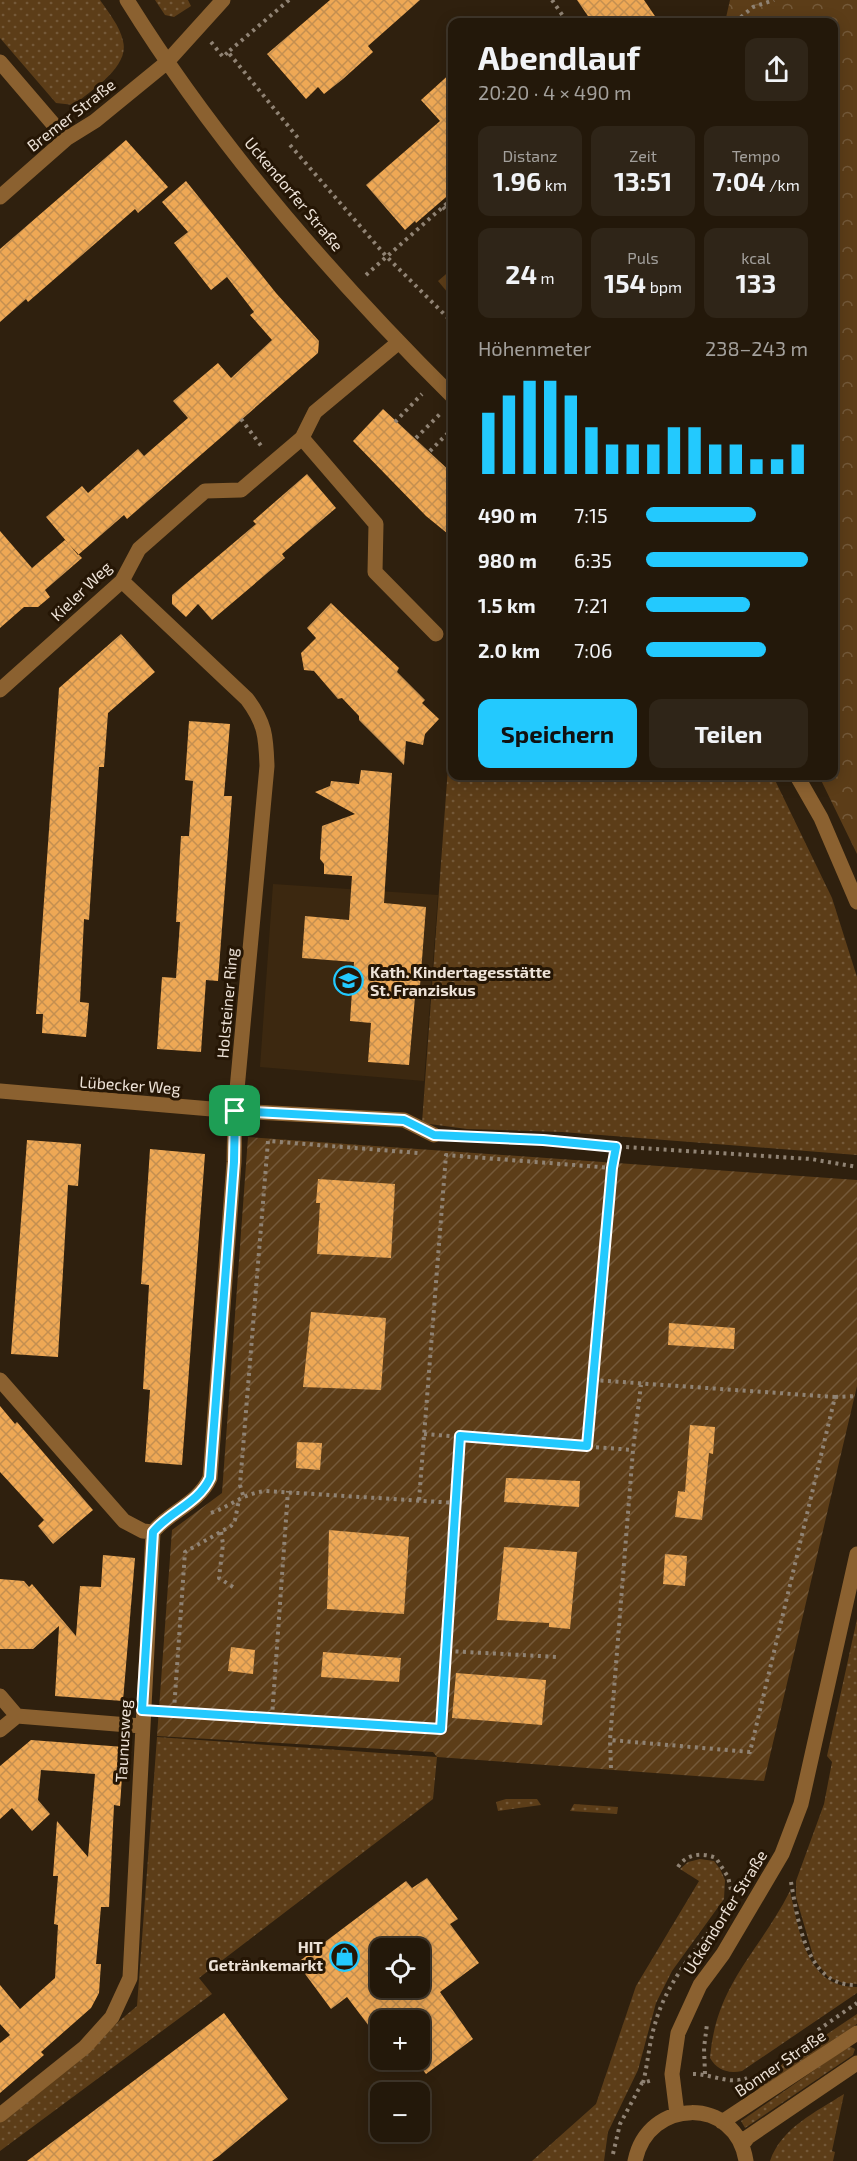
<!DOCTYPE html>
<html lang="de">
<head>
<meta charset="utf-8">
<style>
	:root { --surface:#23180a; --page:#2f2518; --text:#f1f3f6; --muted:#a3a09c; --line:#40372b; --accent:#23c9fe }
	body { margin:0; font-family:"Exo 2",sans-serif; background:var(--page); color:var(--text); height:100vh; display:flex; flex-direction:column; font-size:22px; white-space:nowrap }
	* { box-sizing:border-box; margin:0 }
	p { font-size:20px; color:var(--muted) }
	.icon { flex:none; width:33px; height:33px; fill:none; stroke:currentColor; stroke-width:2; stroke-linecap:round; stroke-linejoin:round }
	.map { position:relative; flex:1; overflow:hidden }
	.sheet { position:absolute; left:448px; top:18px; width:390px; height:762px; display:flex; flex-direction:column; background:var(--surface); border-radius:12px; box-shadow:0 3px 15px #0003,0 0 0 2px var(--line) }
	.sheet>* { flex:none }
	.buttons { position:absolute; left:370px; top:1938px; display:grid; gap:12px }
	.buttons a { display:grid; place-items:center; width:60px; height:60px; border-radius:12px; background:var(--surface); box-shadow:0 3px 15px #0003,0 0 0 2px var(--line); font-size:30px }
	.pin { position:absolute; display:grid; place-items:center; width:51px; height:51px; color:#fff; margin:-26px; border-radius:12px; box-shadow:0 3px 9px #0006 }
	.round { display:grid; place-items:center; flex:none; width:63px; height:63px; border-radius:12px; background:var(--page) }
	.summary { display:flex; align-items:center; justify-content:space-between; height:102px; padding:0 30px }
	h1 { font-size:33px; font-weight:700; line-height:45px }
	.stats { display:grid; grid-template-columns:repeat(3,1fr); gap:9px; height:102px; padding:6px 30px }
	.stats div { display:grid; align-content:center; border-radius:12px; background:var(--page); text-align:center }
	.stats b { font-size:26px; font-weight:700 }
	.stats small { font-size:16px; font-weight:400 }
	.stats p { font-size:16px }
	.chart { height:168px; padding:12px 30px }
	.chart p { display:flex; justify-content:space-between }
	.chart svg { width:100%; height:108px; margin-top:6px; stroke:var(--accent); stroke-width:6 }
	.action { display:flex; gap:12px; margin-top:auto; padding:12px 30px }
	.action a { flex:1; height:69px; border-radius:12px; background:var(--accent); color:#111; font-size:24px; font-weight:700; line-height:69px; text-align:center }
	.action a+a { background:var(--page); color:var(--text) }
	ul { padding:0 30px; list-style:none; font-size:20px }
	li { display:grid; grid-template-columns:96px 72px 1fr; align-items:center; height:45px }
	li i { height:15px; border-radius:8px; background:var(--accent) }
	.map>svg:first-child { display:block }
</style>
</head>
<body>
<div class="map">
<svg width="857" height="2161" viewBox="0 0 857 2161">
	<defs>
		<pattern id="grass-dots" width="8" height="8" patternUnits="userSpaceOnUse" patternTransform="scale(1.5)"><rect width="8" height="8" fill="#5c3d18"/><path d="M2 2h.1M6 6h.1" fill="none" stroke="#745939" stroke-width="1.8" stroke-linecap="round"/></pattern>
		<pattern id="forest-crowns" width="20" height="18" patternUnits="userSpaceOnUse" patternTransform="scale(1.5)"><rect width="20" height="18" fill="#5c3d18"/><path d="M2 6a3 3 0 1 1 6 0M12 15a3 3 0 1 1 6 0" fill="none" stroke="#745939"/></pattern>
		<pattern id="garden-furrows" width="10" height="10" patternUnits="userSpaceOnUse" patternTransform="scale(1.5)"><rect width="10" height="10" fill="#5c3d18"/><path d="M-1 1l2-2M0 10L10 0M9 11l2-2" fill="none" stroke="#745939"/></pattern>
		<pattern id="building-cross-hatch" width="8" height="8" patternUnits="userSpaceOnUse" patternTransform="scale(1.5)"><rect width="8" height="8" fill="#eea855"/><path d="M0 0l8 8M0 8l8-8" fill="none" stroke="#c48f50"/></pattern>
	</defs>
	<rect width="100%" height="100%" fill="#2f200e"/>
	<!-- built -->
	<path fill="#3c2810" d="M273,884L438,895L424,1081L260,1067Z"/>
	<!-- grass -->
	<path fill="url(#grass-dots)" d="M0,0H100C108,12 120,26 123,41C130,67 91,90 74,105L56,103L0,38Z
		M155,0H188L191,6L174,17L165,15Z
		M453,699V776H773L832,898L857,977V1155L562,1132L467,1129L422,1123Z
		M857,1619V1984L843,1983L828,1977L814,1959L796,1897V1881L824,1804L832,1762L827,1756Z
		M157,1737L437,1757L433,1799L199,1978L212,1994L0,2151V2122L137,2006Z
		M506,1799H537L541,1805L498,1811L496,1802Z
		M574,1804L618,1807L617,1814L570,1811Z
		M700,1859L714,1861L720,1869L725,1880L724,1899L672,1971L656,2003L638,2070L608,2132L604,2161H532L596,2104L636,1986L699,1881L680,1869L688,1862Z
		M790,1891C799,1930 806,1988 857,1987V1993L742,2071C728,2074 717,2070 710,2058C716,1984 758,1954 790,1891Z
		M857,2014V2024L758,2090L760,2079Z
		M849,2046L855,2049L853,2055L745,2128L741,2121Z
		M844,2094L832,2151L835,2152L833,2161H770C781,2128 816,2112 844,2094Z"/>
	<!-- forest -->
	<path fill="url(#forest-crowns)" d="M730,0H857V854L819,776H834V22H725Z"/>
	<!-- park -->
	<path fill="#5c3d18" d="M453,268V299L438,281Z"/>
	<!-- garden -->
	<path fill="url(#garden-furrows)" d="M248,1137L857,1180V1386L764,1781L437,1757L433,1752L157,1736L172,1530L222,1493Z"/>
	<!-- building -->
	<path fill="url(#building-cross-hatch)" fill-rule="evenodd" d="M330,0H420L368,46L373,52L343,79L324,94L318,87L306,99L267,54Z
		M577,0H644L659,22H592Z
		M453,71V191L416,223L415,221L405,230L366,185L440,121L421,100Z
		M126,140L168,187L138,213L135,209L28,302L26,299L0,322V249Z
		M186,181L276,293L319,341L318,353L127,519L124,515L78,555L46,517L82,486L88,493L138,449L144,456L188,418L173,401L218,363L231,378L272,340L250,315L254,312L227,277L211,290L174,243L188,232L162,202Z
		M383,409L453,474V538L426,516L353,441Z
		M307,474L336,508L282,554L285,558L212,620L198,604L186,617L172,604V595L256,524L253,521Z
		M0,531L32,568L65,540L82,558L45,590L50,597L38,607H24L0,628Z
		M331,603L399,668L397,672L425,700L422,703L439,719L425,734L423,745L406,741L404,765L359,720V716L342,698L338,699L314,671L304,670L301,653L316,638L307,628Z
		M121,634L155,672L108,713L104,767H99L89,920L84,919L80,1002L89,1003L86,1037L42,1033L43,1014H36L59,688Z
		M189,721L230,724L224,796H232L218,981L206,980L201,1052L157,1049L162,977L176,978L180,922H176L181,836H189L193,781L185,780Z
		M361,770L392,773L384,903L426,907L420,986H416L409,1065L368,1062L371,1023L350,1021L354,962L302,958L305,916L349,920L352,876L324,874V864L320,859L322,826L355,814L315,792L330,786L331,781L359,784Z
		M27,1140L81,1144L78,1186L68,1185L58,1357L11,1354Z
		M150,1149L205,1154L182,1465L145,1462L150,1390L143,1389L149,1285L141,1284Z
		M318,1179L395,1184L391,1258L317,1254L320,1203H316Z
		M311,1312L386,1318L381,1390L303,1387Z
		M669,1323L735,1328L734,1349L668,1345Z
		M0,1406L15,1424L17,1422L93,1510L53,1544L38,1526L44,1520L0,1472Z
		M690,1425L715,1427L713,1454L709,1453L702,1520L675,1517L678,1491L685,1492Z
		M297,1442L322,1443L320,1470L296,1468Z
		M506,1478L580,1481L579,1507L504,1502Z
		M329,1530L409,1537L404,1614L327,1609Z
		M504,1547L577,1552L570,1629L549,1627V1623L497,1620Z
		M665,1554L687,1556L685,1586L663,1584Z
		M103,1555L135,1558L123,1701L55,1696L59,1626L33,1649H0V1579L24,1581L29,1587L32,1584L76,1636L80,1586L101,1587Z
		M231,1647L255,1650L253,1674L228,1671Z
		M323,1652L401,1658L399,1682L321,1677Z
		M456,1673L546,1680L542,1725L452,1718Z
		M31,1740L124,1747L120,1806L114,1805L109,1907H101L96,1964H101L99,1993L91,2008L41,2052L44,2055L0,2093V2043L10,2035L0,2024V1985L20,2009L55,1978L58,1925L54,1924L58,1876H53L57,1821L88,1857L95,1774L41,1770L38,1800L50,1814L32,1831L12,1808L0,1819V1766Z
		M427,1878L458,1919L450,1924L479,1963L440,1992L473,2039L426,2074L415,2060H420V2020H381V2036L378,2038L347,1997L331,2009L297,1963L406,1881L412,1888ZM381,1948H420V1988H381Z
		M224,2013L288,2099L219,2156L212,2161H27Z"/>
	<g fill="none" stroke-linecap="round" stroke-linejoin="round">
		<!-- path -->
		<path stroke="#908374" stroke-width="4" stroke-dasharray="3 4.5" stroke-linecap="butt" d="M289,0L228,52L298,138
			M552,0L567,22
			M735,22L753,7L774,0
			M211,42L223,57L228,52
			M290,145L386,256L453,323
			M443,207L453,218
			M366,275L453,198
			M241,419L262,447
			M395,422L422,394
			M416,438L441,413
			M430,451L453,428
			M452,476L453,475
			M454,1136L811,1159L857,1167
			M593,1380L835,1397L750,1752L610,1740
			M835,1397L857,1396
			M424,1434L633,1450
			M587,1446L612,1168L616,1147
			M243,1495L240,1485L268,1141L418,1153
			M419,1500L446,1155L612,1168
			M211,1513C231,1506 244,1493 266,1491L456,1503
			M221,1532L223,1544L219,1578L236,1589
			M448,1651L558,1657
			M164,1710L441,1729L460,1436
			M174,1710L185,1552L231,1526L235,1520L239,1500
			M272,1717L288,1491
			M611,1768L610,1740L633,1450L641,1385
			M678,1867C686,1854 702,1852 716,1858L728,1877L732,1894
			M791,1882C798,1921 806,1987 857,1985
			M818,2030L857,2003
			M693,2074C712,2074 729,2085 747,2078
			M705,2074L704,2048L707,2024
			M643,2083C648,2063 649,2043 655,2024C664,1990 687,1960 708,1933
			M613,2154L620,2124L642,2083L653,2080"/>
		<!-- minor -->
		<path stroke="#8b6130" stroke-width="15" d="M127,0C217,145 332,277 453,397
			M0,62L66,139
			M0,197L66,139L95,121L166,63L223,0
			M302,438L376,524L375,572L436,634
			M122,581L247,699C265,723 266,736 267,766L235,1111L234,1162L210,1478C198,1504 170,1511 153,1532
			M0,690L122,581L139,549L205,491L241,490L302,438L315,412L399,342
			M797,776L821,818L857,902
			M0,1091L235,1111L404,1120L434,1135
			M0,1380L124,1521L143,1531L153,1532
			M0,1696L17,1716L141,1726
			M0,1730L17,1716
			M677,2114L672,2074L678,2033L700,1985L723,1954L782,1854L801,1804L857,1554
			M0,2115L85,2047L112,2017L130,1978L153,1532
			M722,2122L857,2033
			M742,2145L748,2137L857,2063
			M635,2161C648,2097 736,2096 746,2161"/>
	</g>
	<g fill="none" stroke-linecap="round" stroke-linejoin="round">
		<defs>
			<path id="route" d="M235,1111L404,1120L434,1135L543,1140L616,1147L612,1168L587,1446L460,1436L441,1729L142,1710L153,1532C170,1511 198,1504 210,1478L234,1162Z"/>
		</defs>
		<!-- route casing -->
		<use href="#route" stroke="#fff" stroke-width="12"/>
		<!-- route -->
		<use href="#route" stroke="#23c9fe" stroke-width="8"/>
	</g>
	<!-- icons -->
	<defs>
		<symbol id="school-ring" viewBox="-11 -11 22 22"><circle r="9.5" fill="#251605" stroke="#23c9fe" stroke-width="1.5"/><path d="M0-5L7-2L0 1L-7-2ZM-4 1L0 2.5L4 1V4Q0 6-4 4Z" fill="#23c9fe"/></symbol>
		<symbol id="shop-ring" viewBox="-11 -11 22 22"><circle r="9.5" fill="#251605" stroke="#23c9fe" stroke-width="1.5"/><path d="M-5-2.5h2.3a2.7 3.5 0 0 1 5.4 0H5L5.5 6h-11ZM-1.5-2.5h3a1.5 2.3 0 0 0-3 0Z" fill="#23c9fe"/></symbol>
	</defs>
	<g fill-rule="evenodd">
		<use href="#school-ring" x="332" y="964" width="33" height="33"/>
		<use href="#shop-ring" x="328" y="1940" width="33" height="33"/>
	</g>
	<g text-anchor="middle" stroke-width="6" stroke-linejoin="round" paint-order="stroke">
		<!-- street labels -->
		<g font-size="16" fill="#ede2d7" stroke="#251605">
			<text transform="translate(71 115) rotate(-38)" y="6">Bremer Straße</text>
			<text transform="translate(294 194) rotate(50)" y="6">Uckendorfer Straße</text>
			<text transform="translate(81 591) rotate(-44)" y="6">Kieler Weg</text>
			<text transform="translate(227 1003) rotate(-85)" y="6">Holsteiner Ring</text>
			<text transform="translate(130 1085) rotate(4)" y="6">Lübecker Weg</text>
			<text transform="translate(123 1741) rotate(-87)" y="6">Taunusweg</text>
			<text transform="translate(725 1912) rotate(-58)" y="6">Uckendorfer Straße</text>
			<text transform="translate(780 2063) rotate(-34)" y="6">Bonner Straße</text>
		</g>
		<!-- poi labels -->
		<g font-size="16" font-weight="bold" fill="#ede2d7" stroke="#251605" text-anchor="start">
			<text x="370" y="978">Kath. Kindertagesstätte<tspan x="370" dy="18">St. Franziskus</tspan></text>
			<text x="323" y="1953" text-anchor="end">HIT<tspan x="323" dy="18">Getränkemarkt</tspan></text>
		</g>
	</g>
</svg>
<div class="buttons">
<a><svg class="icon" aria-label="locate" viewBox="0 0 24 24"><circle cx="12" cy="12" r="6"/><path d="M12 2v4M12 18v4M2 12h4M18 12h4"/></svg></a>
<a>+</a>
<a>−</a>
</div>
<div class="pin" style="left:235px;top:1111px;background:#1e9e55"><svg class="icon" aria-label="arrive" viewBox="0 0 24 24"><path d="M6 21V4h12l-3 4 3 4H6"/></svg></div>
<section class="sheet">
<div class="summary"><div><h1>Abendlauf</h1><p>20:20 · 4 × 490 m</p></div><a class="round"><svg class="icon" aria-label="share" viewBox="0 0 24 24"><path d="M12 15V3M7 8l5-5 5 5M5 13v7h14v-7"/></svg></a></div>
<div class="stats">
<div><p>Distanz</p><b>1.96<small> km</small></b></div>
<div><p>Zeit</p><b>13:51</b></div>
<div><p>Tempo</p><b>7:04<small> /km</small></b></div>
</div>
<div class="stats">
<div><b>24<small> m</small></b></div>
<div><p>Puls</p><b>154<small> bpm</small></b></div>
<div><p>kcal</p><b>133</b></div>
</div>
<div class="chart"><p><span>Höhenmeter</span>238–243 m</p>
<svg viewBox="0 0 160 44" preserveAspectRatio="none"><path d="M5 44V19M15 44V12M25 44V6M35 44V6M45 44V12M55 44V25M65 44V32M75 44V32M85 44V32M95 44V25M105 44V25M115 44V32M125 44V32M135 44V38M145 44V38M155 44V32"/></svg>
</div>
<ul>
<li><b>490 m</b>7:15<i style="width:68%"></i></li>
<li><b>980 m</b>6:35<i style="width:100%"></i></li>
<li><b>1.5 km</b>7:21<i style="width:64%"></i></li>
<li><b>2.0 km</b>7:06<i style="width:74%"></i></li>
</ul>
<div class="action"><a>Speichern</a><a>Teilen</a></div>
</section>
</div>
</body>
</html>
